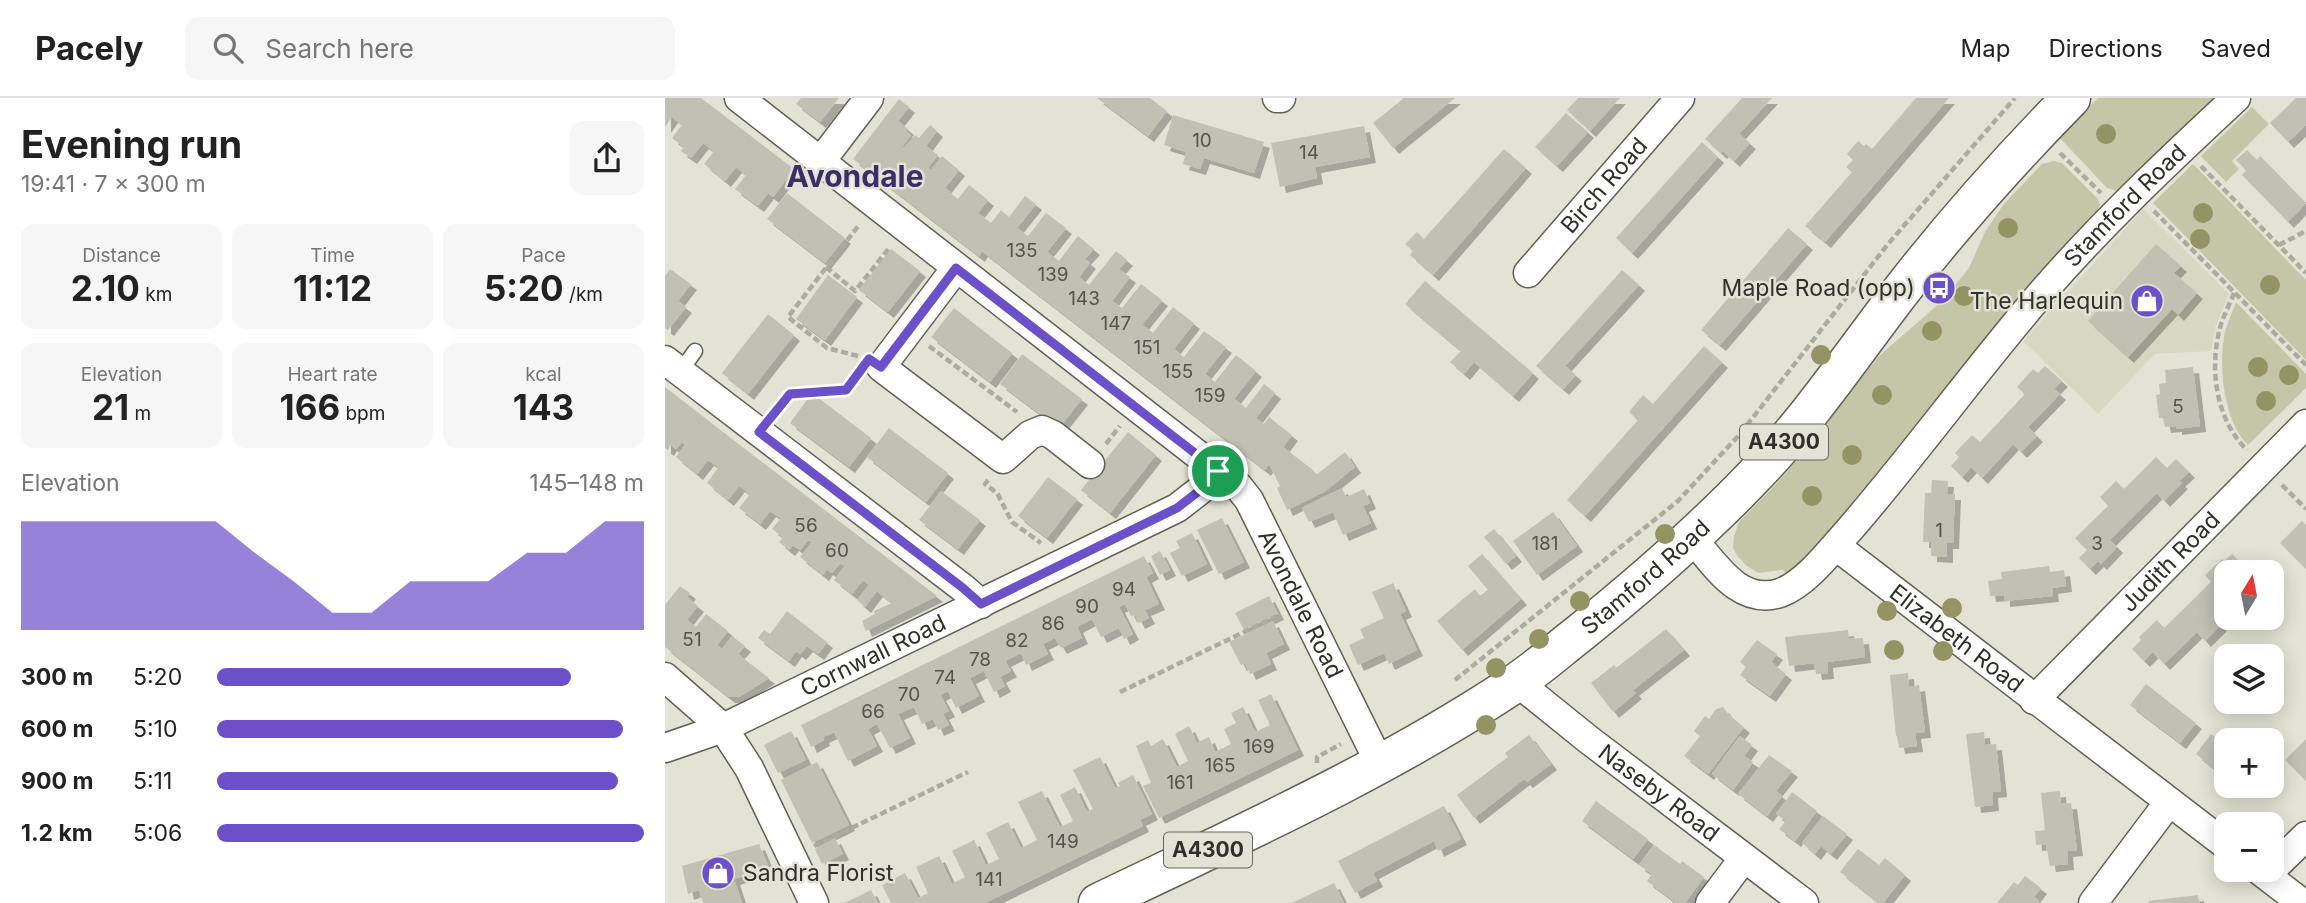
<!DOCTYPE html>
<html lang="en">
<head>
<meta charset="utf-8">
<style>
	:root { --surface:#fff; --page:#f6f6f6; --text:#222; --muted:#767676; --line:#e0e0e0; --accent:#6b50c9 }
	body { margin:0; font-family:Inter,sans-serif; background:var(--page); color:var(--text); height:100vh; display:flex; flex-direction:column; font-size:26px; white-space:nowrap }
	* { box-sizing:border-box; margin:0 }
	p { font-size:23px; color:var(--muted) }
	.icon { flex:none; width:38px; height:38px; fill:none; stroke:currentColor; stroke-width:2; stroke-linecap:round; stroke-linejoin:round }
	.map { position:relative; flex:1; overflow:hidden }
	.details { display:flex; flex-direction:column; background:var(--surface); width:665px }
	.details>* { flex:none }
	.needle { width:46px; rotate:10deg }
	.controls { position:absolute; left:1549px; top:462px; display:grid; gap:14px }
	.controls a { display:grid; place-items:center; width:70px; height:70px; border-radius:14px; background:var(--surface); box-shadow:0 4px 18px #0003; font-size:35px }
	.pin { position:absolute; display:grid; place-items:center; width:60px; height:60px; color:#fff; margin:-30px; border:4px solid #fff; border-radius:50%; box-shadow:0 2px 7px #0007 }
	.round { display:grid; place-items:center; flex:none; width:74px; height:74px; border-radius:14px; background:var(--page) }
	.overview { display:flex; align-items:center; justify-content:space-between; height:119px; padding:0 21px }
	h1 { font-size:38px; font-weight:700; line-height:52px }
	.stats { display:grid; grid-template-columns:repeat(3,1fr); gap:10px; height:119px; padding:7px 21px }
	.stats div { display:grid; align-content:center; border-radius:14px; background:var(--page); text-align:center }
	.stats b { font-size:35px; font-weight:700 }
	.stats small { font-size:19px; font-weight:400 }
	.stats p { font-size:19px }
	.chart { height:196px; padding:14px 21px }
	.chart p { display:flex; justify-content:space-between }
	.chart svg { width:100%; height:126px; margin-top:7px; fill:var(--accent); opacity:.7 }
	ul { padding:0 21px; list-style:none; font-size:23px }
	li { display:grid; grid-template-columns:112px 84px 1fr; align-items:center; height:52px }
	li i { height:18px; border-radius:9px; background:var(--accent) }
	header { display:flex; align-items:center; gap:42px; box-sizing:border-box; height:98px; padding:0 35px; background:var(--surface); border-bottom:2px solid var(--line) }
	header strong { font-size:33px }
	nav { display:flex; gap:38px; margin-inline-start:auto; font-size:24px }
	.search { width:490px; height:63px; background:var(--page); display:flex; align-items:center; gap:18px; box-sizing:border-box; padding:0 24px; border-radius:14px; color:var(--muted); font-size:26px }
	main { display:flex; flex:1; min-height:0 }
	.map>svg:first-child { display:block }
</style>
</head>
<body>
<header>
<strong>Pacely</strong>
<div class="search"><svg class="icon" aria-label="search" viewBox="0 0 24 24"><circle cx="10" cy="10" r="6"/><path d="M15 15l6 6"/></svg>Search here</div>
<nav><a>Map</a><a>Directions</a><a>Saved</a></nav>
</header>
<main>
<section class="details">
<div class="overview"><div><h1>Evening run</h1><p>19:41 · 7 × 300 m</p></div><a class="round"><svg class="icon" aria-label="share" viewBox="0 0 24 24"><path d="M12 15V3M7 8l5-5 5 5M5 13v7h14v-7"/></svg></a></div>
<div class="stats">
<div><p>Distance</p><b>2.10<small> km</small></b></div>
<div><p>Time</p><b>11:12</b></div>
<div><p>Pace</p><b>5:20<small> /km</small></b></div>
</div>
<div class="stats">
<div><p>Elevation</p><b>21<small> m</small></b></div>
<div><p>Heart rate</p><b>166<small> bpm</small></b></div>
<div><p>kcal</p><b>143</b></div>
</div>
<div class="chart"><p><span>Elevation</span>145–148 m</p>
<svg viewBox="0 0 160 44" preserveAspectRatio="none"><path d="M0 44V6L10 6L20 6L30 6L40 6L50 6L60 17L70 27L80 38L90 38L100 27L110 27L120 27L130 17L140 17L150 6L160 6V44z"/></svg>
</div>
<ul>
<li><b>300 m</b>5:20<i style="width:83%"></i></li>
<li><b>600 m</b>5:10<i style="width:95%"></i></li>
<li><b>900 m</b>5:11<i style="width:94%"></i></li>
<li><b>1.2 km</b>5:06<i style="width:100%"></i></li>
</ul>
</section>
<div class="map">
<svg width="1641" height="805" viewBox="0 0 1641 805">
	<defs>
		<filter id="shadow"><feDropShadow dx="6" dy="6" stdDeviation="0" flood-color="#0004"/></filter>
	</defs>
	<rect width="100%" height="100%" fill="#e3e3d5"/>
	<!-- built -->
	<path fill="#d7d8c3" d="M1478,111L1564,196L1550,230L1546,253L1490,256L1433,316L1358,243Z"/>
	<!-- green -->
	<path fill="#c5c6a7" d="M1433,0H1554L1459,91L1452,93L1442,90L1393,38Z
		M1587,9L1604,26L1567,63L1574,71L1561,84L1536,58Z
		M1389,63L1397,65L1433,101L1435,107L1433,112L1401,146L1310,254L1162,440L1122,476L1118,472L1093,475L1082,468L1073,459L1068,450L1069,438L1074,424L1115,382L1214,258L1276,204L1304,170L1320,134L1338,107L1377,66Z
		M1528,66L1641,182V262L1488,105Z
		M1571,204L1641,276V290L1583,347C1558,323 1552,263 1561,230C1564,221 1568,213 1571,204Z"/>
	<!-- building -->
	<path fill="#c0c1b3" filter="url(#shadow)" d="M0,0H36L129,71L108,99L103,95L93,108L70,91L81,77L71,69L60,83L39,66L49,53L38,45L26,60L16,53L19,49L7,40L17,27L7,19L0,29Z
		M136,0H174L155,24L131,6Z
		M432,0H485L502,13L483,38Z
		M739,0H790L728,50L708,25Z
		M913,0H955L925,33L902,12Z
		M1077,0H1107L1074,36L1085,45L1069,63L1058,53L1056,55L1040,41Z
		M1251,0H1284L1160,144L1140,128L1187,74L1181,69L1188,62L1182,56L1193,43L1199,48L1201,46L1207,51Z
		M1631,0H1641V27L1623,44L1605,25Z
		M234,1L244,9L233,23L243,31L241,33L246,37L237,49L239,50L250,37L254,40L265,27L272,33L261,48L273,57L263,70L266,72L277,58L294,72L280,90L293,101L304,87L323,102L313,115L326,125L336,112L344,119L360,98L371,106L352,130L363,138L381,115L401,130L382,154L394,163L413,138L424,147L429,151L420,161L425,165L414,179L424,187L451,153L462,162L454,171L465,179L447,203L457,210L476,186L497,202L477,227L483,231L488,235L508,209L529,225L509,251L519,259L539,233L561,249L540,276L550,284L571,257L591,273L569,301L581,310L599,286L610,295L591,320L599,326L604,319L627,337L618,349L648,372L651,377L680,354L690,369L659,394L622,412L612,390L615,388L604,366L600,372L317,153L314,158L188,61Z
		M901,15L923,34L892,68L870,49Z
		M508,17L599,44L589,75L539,60L535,71L518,66L521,54L499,47Z
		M699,28L705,59L650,69L652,80L615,89L606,45Z
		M1037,44L1053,59L967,155L951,140Z
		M839,51L861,70L768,177L745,157L748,153L740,146L752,134L759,141Z
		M1582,52L1592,62L1595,58L1641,105L1623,124L1577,77L1581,72L1571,62Z
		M122,95L180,140L160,165L102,121Z
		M1123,130L1142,146L1055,247L1036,232Z
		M1491,146L1516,168L1509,175L1532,195L1513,217L1507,211L1463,259L1423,223Z
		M226,151L255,173L223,214L194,192Z
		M5,171L26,186L13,203L21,209L3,232L0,230V178Z
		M957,172L974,187L900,268L911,277L898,291L871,268Z
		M163,177L192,199L160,242L131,221Z
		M760,183L868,275L848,298L809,264L799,276L785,264L796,253L740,206Z
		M289,210L347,255L325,284L266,239Z
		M103,216L129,237L83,296L57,275Z
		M1039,248L1057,264L920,418L902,402L973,322L964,314L978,297L988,306Z
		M357,256L417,301L394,330L335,286Z
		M1380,268L1397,283L1389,291L1395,296L1363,329L1372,338L1356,354L1348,346L1317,380L1306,369L1297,379L1286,368L1294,359L1290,355L1307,337L1315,344L1360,296L1352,289L1368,271L1373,275Z
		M1528,269L1535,328L1511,331V328L1500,329L1498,320H1494L1491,297L1495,296L1494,286L1501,285L1500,272Z
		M0,289L84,354L272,498L201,533L197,523L210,516L209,513L227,505L212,493L200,509L192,502L204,487L198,482L187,496L169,482L180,468L175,465L167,475L162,471L158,477L135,459L147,444L143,442L135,452L128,447L124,452L114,444L118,439L107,431L116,420L105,413L95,426L74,410L85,396L81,393L74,388L63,402L42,385L53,370L50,367L43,362L32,376L11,359L20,347L17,344L11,351L6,347L3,352L0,350Z
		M147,295L206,340L184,369L125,325Z
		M224,330L283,375L261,404L202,359Z
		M463,334L491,357L445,415L416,392Z
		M1491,359L1502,370L1511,361L1524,374L1514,383L1517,385L1499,403L1492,395L1445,442L1452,449L1436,466L1433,463L1425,471L1414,460L1422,452L1410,440L1443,408L1435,399L1451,383L1459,391Z
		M383,379L412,401L382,440L353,418Z
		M1267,382L1283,383L1282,396H1290L1288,445H1282V459L1266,458V444H1258L1260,395H1266Z
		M677,390L681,399L699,391L705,405L698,408L706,425L678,437L668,414L644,424L637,410Z
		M276,393L315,422L293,451L254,422Z
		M888,414L912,448L872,477L848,443Z
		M557,420L579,464L554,476L532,432Z
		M1637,423L1641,427V471L1615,445Z
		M829,431L851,458L841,466L819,439Z
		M527,435L542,466L517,478L505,455L515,450L511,443Z
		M495,453L505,472L495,477L486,458Z
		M817,456L856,501L797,552L772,523L810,491L815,498L823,492L803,468Z
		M1567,456L1578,467L1571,474H1561V506L1548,519L1556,527L1540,543L1532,534L1499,566L1488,554L1479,563L1467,551L1476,542L1474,539L1492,522L1499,530L1546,484L1540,477L1557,461L1559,463Z
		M479,458L488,475L481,479L494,506L480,512L484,520L474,525L470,517L466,518L460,506L454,509L468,536L459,541L454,530L436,539L427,521L412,529L417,540L396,550L390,540L378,546L383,556L361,567L356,555L340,563L346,573L335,579L340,588L329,594L319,573L305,580L314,598L291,610L283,593L275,597L284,613L278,616L284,627L273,632L268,621L257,626L249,609L233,616L245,640L225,650L212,626L203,631L212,648L183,663L169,634L158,639L159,642L146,649L136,627Z
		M1384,468L1385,474L1399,472L1401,488L1387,490L1388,498L1339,503V497L1325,498L1323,483L1337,481L1336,474Z
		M728,485L741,513L735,516L752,552L724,566L719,555L693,567L684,547L699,540L695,531L719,520L707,494Z
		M15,488L25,495L22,499L33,508L22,522L31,529L41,516L63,533L52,547L57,551L67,538L80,548L73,556L104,580L74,599H64L0,549V507Z
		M604,498L613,516L579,532L570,515Z
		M122,513L162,544L153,556L142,548L135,556L131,553L124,563L93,540L99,532L105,536Z
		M608,523L619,546L601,555L606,566L585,576L580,565L576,567L564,544Z
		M1001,531L1019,552L968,592L971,595L948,614L926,585L949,567L951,570Z
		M1183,532L1184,541L1198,540L1200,559L1162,564L1163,575L1151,576L1149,565L1124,568L1120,539Z
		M1092,542L1112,556L1106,564L1121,576L1105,598L1075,577L1081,569L1075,564Z
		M1243,575L1244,589L1254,587L1260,634L1250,635L1252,648L1234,650L1232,638H1231L1225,577Z
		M1481,586L1531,625L1515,645L1465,607Z
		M606,596L633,652L494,720L478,688L486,685L471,648L483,642L486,648L498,641L512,669L523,663L510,636L524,628L532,645L544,639L550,654L566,646L559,631L571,625L566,615L578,609L590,634L605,627L593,602Z
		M1058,609L1064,617L1079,629L1043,676L1019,658L1035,638L1029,633L1040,618L1044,621L1051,611Z
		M126,633L141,662L113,675L99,647Z
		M1319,634L1320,647L1331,646L1336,693L1327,694L1328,707L1310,709L1301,636Z
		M1546,636L1561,648V680L1531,656Z
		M864,637L886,666L862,684L859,681L809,720L792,697L843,659L840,655Z
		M1075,638L1087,647L1079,658L1088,664L1068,692L1047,676Z
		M1641,641V683L1620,662Z
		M1104,657L1127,673L1111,693L1117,698L1102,718L1073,696Z
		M435,659L450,690L455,688L453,685L468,677L487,716L475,722L478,728L320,805H226L217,787L240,775L253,800L263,795L251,769L274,758L287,786L300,779L287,753L309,742L321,767L334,761L321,735L343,724L356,750L372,742L353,704L377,693L395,729L408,723L395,697L410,689L422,714L428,711L408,672Z
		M152,664L184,727L147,745L116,682Z
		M1395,693L1396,706L1406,705L1412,752L1402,753L1403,766L1385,768L1381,746L1371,747L1370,733L1380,732L1376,695Z
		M1127,694L1152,713L1130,743L1114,731L1121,723L1111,716Z
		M931,703L983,741L968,761L917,723Z
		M779,708L796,741L773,753L769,743L708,775L712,783L690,795L673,763Z
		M1158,718L1182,736L1166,756L1156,748L1150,756L1137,745Z
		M170,740L178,756L157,766L150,751Z
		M94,746L104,770L69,781L77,805H38L34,792L23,796L17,768Z
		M989,747L1015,766L1017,763L1039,779L1020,805H1011L982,783L987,776L974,767Z
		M1193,751L1214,767L1220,760L1240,777L1218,805H1214L1175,774Z
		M1360,778L1376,790L1369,799L1374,803L1373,805H1332L1349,784L1353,787Z
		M669,785L679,805H627L639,799Z
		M206,792L213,805H179L194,798Z
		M1533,797L1534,805H1484L1483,803Z"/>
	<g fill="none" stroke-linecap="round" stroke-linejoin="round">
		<defs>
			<path id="lane" d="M15,274L30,253"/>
			<g id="street">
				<path id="s1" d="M74,0L573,388L584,402L593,420L715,666"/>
				<path d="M612,0H616"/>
				<path d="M156,63L204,0"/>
				<path d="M291,170L216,269L338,361L365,337L377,332L388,337L425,366"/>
				<path id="s2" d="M863,175L1015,0"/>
				<path d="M0,262L298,490L316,506"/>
				<path id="s3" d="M1027,440C1050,466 1074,508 1115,495C1141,486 1167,451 1185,431C1249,357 1306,278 1369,204C1431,131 1501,65 1571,0"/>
				<path id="s4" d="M1171,448L1561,747"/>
				<path d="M0,579L58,630L84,670L149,805"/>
				<path id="s5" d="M852,584L924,642L1139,805"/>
				<path id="s6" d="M1369,602L1641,326"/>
				<path id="s7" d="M0,650L58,630L512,410L543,386L553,373"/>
				<path d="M1594,772L1637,805"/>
				<path d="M1601,777L1641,738"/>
				<path d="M1045,805L1079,760"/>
				<path d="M1428,805L1504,704"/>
			</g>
			<g id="primary">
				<path id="s8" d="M433,805C574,737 718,673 849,586C872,571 893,552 915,535C977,485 1037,433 1092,375C1145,320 1189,254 1236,193C1288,126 1346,61 1406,0"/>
			</g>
		</defs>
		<!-- lane casing -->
		<use href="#lane" stroke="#606154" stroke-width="17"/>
		<!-- street casing -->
		<use href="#street" stroke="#606154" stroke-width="31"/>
		<!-- primary casing -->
		<use href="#primary" stroke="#606154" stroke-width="41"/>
		<!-- path -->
		<path stroke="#abaca0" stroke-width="4.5" stroke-dasharray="7 3.5" stroke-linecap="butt" d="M1395,55L1436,95
			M1536,68L1641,175
			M1489,113L1641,267
			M1614,147L1641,133
			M161,169L190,193L225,149
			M1569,195C1565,206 1558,218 1555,230C1544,271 1551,322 1582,352
			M264,248L352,314
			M193,258L162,250L123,219L194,127
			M110,314L125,296L181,292L191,279
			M441,346L455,328
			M323,382L320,386L332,395L347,424L376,445
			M1617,387L1641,411
			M790,582L1013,403L1075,336L1223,146L1350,0
			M455,594L612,518
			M652,665V659L676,646
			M149,748L303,674"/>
		<!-- lane -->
		<use href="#lane" stroke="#fff" stroke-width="14"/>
		<!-- street -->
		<use href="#street" stroke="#fff" stroke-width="28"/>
		<!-- primary -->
		<use href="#primary" stroke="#fff" stroke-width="38"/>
	</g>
	<!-- trees -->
	<g fill="#949363">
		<circle cx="1441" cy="36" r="10"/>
		<circle cx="1538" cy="115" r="10"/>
		<circle cx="1343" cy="130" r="10"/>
		<circle cx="1535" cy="141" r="10"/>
		<circle cx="1605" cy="187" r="10"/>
		<circle cx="1299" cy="198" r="10"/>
		<circle cx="1267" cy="233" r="10"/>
		<circle cx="1156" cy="257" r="10"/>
		<circle cx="1593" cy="269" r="10"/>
		<circle cx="1624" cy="277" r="10"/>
		<circle cx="1217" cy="297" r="10"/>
		<circle cx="1601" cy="303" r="10"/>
		<circle cx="1187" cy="357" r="10"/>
		<circle cx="1147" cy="398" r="10"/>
		<circle cx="1000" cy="436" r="10"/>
		<circle cx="915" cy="503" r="10"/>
		<circle cx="1287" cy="510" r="10"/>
		<circle cx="1222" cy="513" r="10"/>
		<circle cx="874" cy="541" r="10"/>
		<circle cx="1229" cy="552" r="10"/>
		<circle cx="1278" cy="553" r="10"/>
		<circle cx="831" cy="570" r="10"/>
		<circle cx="821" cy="627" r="10"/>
	</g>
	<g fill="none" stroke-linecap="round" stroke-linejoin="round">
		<defs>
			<path id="route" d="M291,170L553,373L543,386L512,410L316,506L298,490L94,334L125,296L181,292L204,261L216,269Z"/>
		</defs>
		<!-- route casing -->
		<use href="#route" stroke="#fff" stroke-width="14"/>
		<!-- route -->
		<use href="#route" stroke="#6b50c9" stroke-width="9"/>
	</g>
	<!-- icons -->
	<defs>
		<symbol id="bus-disc" viewBox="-11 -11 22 22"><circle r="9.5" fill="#6b50c9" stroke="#e3e3d5"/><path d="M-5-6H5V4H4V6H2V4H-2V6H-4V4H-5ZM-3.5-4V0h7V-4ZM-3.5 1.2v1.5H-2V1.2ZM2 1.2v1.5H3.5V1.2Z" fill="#fff"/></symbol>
		<symbol id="shop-disc" viewBox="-11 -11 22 22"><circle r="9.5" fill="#6b50c9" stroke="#e3e3d5"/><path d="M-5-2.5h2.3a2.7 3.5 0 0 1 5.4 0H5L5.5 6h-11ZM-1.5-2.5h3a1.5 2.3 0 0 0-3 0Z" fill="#fff"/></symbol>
	</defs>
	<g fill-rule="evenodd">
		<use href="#bus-disc" x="1255" y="171" width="38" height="38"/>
		<use href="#shop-disc" x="1463" y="184" width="38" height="38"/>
		<use href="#shop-disc" x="34" y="756" width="38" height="38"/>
	</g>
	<g text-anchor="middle" stroke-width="5" stroke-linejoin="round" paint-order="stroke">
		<!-- number labels -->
		<g font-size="19" fill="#53544c">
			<text x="537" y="49">10</text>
			<text x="644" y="61">14</text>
			<text x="357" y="159">135</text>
			<text x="388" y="183">139</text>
			<text x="419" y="207">143</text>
			<text x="451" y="232">147</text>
			<text x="482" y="256">151</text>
			<text x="513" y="280">155</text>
			<text x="545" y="304">159</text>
			<text x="1513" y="315">5</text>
			<text x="141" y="434">56</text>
			<text x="1274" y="439">1</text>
			<text x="880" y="452">181</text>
			<text x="1432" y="452">3</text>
			<text x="172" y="459">60</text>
			<text x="459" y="498">94</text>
			<text x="422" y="515">90</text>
			<text x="388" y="532">86</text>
			<text x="27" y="548">51</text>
			<text x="352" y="549">82</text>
			<text x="315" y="568">78</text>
			<text x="280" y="586">74</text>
			<text x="244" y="603">70</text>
			<text x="208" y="620">66</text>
			<text x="594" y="655">169</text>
			<text x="555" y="674">165</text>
			<text x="515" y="691">161</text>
			<text x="398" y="750">149</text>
			<text x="324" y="788">141</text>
		</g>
		<!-- shield labels -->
		<g fill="#e3e3d5" stroke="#65665d" stroke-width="2">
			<rect x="1075" y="326.5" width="88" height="35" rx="5"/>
			<rect x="499" y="734.5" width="88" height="35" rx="5"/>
		</g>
		<g font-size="21" font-weight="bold" fill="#2f302a">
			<text x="1119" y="351">A4300</text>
			<text x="543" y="759">A4300</text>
		</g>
		<!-- street labels -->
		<g font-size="23" fill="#2f302a" stroke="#e3e3d5">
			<text dy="8" stroke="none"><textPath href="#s2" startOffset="116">Birch Road</textPath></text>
			<text dy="8" stroke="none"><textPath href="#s3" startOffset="632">Stamford Road</textPath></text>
			<text dy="8" stroke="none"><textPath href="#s6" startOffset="194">Judith Road</textPath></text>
			<text dy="8" stroke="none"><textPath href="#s8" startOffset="640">Stamford Road</textPath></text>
			<text dy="8" stroke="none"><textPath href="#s1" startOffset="766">Avondale Road</textPath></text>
			<text dy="8" stroke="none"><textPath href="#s4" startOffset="152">Elizabeth Road</textPath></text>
			<text dy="8" stroke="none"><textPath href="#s7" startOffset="228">Cornwall Road</textPath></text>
			<text dy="8" stroke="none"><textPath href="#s5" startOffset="180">Naseby Road</textPath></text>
		</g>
		<!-- poi labels -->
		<g font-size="23" fill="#2f302a" stroke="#e3e3d5" text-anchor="end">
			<text x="1250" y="198">Maple Road (opp)</text>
			<text x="1458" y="211">The Harlequin</text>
			<text x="78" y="783" text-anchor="start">Sandra Florist</text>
		</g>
		<!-- district labels -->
		<g font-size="30" font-weight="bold" fill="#392e69" stroke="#e3e3d5">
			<text x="190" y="89">Avondale</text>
		</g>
	</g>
</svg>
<div class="controls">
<a><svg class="needle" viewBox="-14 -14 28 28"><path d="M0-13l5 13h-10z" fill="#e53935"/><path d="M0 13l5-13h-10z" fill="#767676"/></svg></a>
<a><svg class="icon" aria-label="layers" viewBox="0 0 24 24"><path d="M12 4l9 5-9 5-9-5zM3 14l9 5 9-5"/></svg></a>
<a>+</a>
<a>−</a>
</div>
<div class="pin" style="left:553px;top:373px;background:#1e9e55"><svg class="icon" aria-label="arrive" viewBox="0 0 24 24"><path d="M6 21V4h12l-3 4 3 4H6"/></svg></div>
</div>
</main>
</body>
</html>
